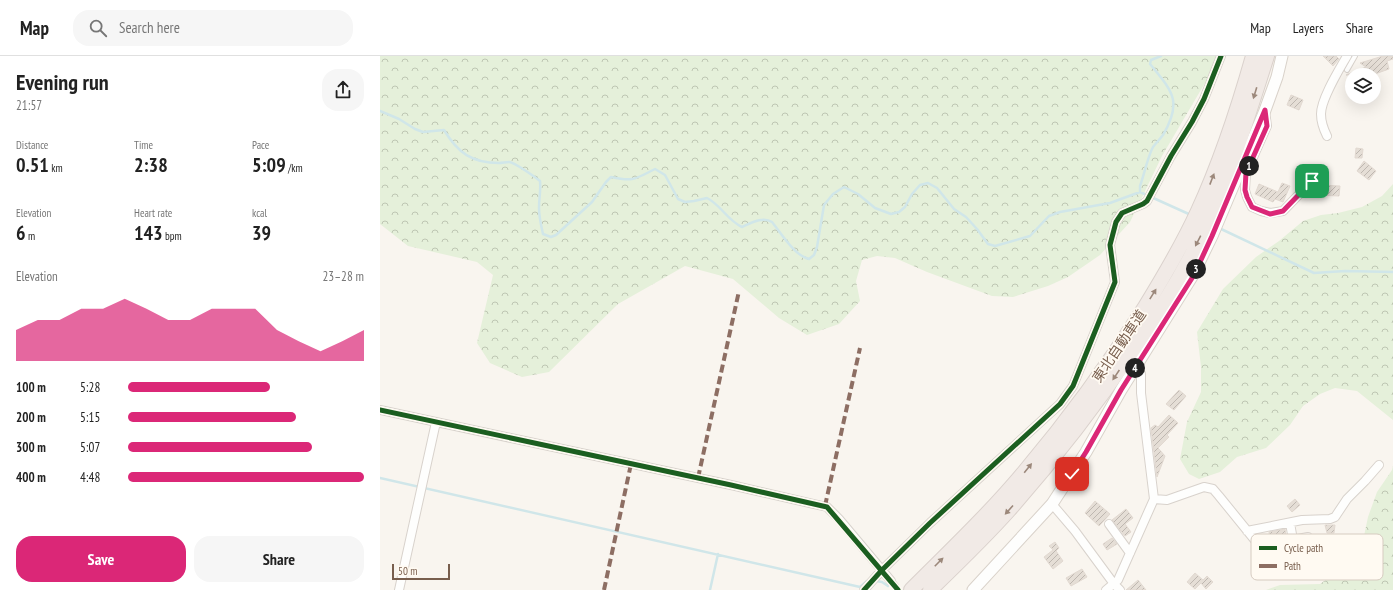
<!DOCTYPE html>
<html lang="en">
<head>
<meta charset="utf-8">
<style>
	:root { --surface:#fff; --page:#f6f6f6; --text:#222; --muted:#767676; --line:#e0e0e0; --accent:#db2777 }
	body { margin:0; font-family:"PT Sans Narrow","Noto Sans JP",sans-serif; background:var(--page); color:var(--text); height:100vh; display:flex; flex-direction:column; font-size:15px; white-space:nowrap }
	* { box-sizing:border-box; margin:0 }
	p { font-size:13px; color:var(--muted) }
	.icon { flex:none; width:22px; height:22px; fill:none; stroke:currentColor; stroke-width:2; stroke-linecap:round; stroke-linejoin:round }
	.map { position:relative; flex:1; overflow:hidden }
	.drawer { display:flex; flex-direction:column; background:var(--surface); width:380px }
	.drawer>* { flex:none }
	.tools { position:absolute; left:965px; top:12px; display:grid; gap:8px }
	.tools a { display:grid; place-items:center; width:36px; height:36px; border-radius:50%; background:var(--surface); box-shadow:0 4px 16px #0002; font-size:20px }
	.scale { position:absolute; left:12px; bottom:10px; width:58px; box-sizing:border-box; padding-left:4px; border:2px solid #785e4d; border-top:0; font-size:11px; line-height:14px; white-space:nowrap; color:#785e4d; -webkit-text-stroke:3px #fffaf2; paint-order:stroke }
	.pin { position:absolute; display:grid; place-items:center; width:34px; height:34px; color:#fff; margin:-17px; border-radius:8px; box-shadow:0 2px 6px #0006 }
	.km { position:absolute; width:20px; height:20px; margin:-10px; border-radius:50%; background:#222; color:#fff; font-size:11px; line-height:20px; text-align:center }
	.round { display:grid; place-items:center; flex:none; width:42px; height:42px; border-radius:16px; background:var(--page) }
	.summary { display:flex; align-items:center; justify-content:space-between; height:68px; padding:0 16px }
	h1 { font-size:22px; font-weight:700; line-height:30px }
	.stats { display:grid; grid-template-columns:repeat(3,1fr); gap:6px; height:68px; padding:4px 16px }
	.stats div { display:grid; align-content:center }
	.stats b { font-size:20px; font-weight:700 }
	.stats small { font-size:11px; font-weight:400 }
	.stats p { font-size:11px }
	.chart { height:112px; padding:8px 16px }
	.chart p { display:flex; justify-content:space-between }
	.chart svg { width:100%; height:72px; margin-top:4px; fill:var(--accent); opacity:.7 }
	.button { display:flex; gap:8px; margin-top:auto; padding:8px 16px }
	.button a { flex:1; height:46px; border-radius:16px; background:var(--accent); color:#fff; font-size:16px; font-weight:700; line-height:46px; text-align:center }
	.button a+a { background:var(--page); color:var(--text) }
	ul { padding:0 16px; list-style:none; font-size:13px }
	li { display:grid; grid-template-columns:64px 48px 1fr; align-items:center; height:30px }
	li i { height:10px; border-radius:5px; background:var(--accent) }
	header { display:flex; align-items:center; gap:24px; box-sizing:border-box; height:56px; padding:0 20px; background:var(--surface); border-bottom:1px solid var(--line) }
	header strong { font-size:19px }
	nav { display:flex; gap:22px; margin-inline-start:auto; font-size:14px }
	.search { width:280px; height:36px; background:var(--page); display:flex; align-items:center; gap:10px; box-sizing:border-box; padding:0 14px; border-radius:16px; color:var(--muted); font-size:15px }
	main { display:flex; flex:1; min-height:0 }
	.map>svg:first-child { display:block }
</style>
</head>
<body>
<header>
<strong>Map</strong>
<div class="search"><svg class="icon" aria-label="search" viewBox="0 0 24 24"><circle cx="10" cy="10" r="6"/><path d="M15 15l6 6"/></svg>Search here</div>
<nav><a>Map</a><a>Layers</a><a>Share</a></nav>
</header>
<main>
<section class="drawer">
<div class="summary"><div><h1>Evening run</h1><p>21:57</p></div><a class="round"><svg class="icon" aria-label="share" viewBox="0 0 24 24"><path d="M12 15V3M7 8l5-5 5 5M5 13v7h14v-7"/></svg></a></div>
<div class="stats">
<div><p>Distance</p><b>0.51<small> km</small></b></div>
<div><p>Time</p><b>2:38</b></div>
<div><p>Pace</p><b>5:09<small> /km</small></b></div>
</div>
<div class="stats">
<div><p>Elevation</p><b>6<small> m</small></b></div>
<div><p>Heart rate</p><b>143<small> bpm</small></b></div>
<div><p>kcal</p><b>39</b></div>
</div>
<div class="chart"><p><span>Elevation</span>23–28 m</p>
<svg viewBox="0 0 160 44" preserveAspectRatio="none"><path d="M0 44V25L10 19L20 19L30 12L40 12L50 6L60 12L70 19L80 19L90 12L100 12L110 12L120 25L130 32L140 38L150 32L160 25V44z"/></svg>
</div>
<ul>
<li><b>100 m</b>5:28<i style="width:60%"></i></li>
<li><b>200 m</b>5:15<i style="width:71%"></i></li>
<li><b>300 m</b>5:07<i style="width:78%"></i></li>
<li><b>400 m</b>4:48<i style="width:100%"></i></li>
</ul>
<div class="button"><a>Save</a><a>Share</a></div>
</section>
<div class="map">
<svg width="1013" height="534" viewBox="0 0 1013 534">
	<defs>
		<pattern id="forest-crowns" width="20" height="18" patternUnits="userSpaceOnUse"><rect width="20" height="18" fill="#e5f0da"/><path d="M2 6a3 3 0 1 1 6 0M12 15a3 3 0 1 1 6 0" fill="none" stroke="#bec6b3"/></pattern>
		<pattern id="building-hatch" width="6" height="6" patternUnits="userSpaceOnUse"><rect width="6" height="6" fill="#e5ded6"/><path d="M-1 1l2-2M0 6l6-6M5 7l2-2" fill="none" stroke="#beb7b0"/></pattern>
	</defs>
	<rect width="100%" height="100%" fill="#f9f5ef"/>
	<!-- forest -->
	<path fill="url(#forest-crowns)" d="M0,0H836L832,15L782,100L750,166L720,199L688,221L668,230L633,241L612,240L547,216L515,202L497,200L482,204L476,225L480,245L459,268L427,279L399,262L353,223L305,210L238,248L169,316L142,321L110,307L97,287L113,219L97,206L28,190L0,168Z
		M1013,128V364L977,335L955,332L940,338L923,350L910,369L886,392L857,401L840,416L819,423L809,418L800,403L807,366L821,336V311L817,276L843,233L876,201L899,185L923,165L941,159L958,157L982,151L1002,140Z
		M1013,410V534H886L900,529L940,528L964,511L984,480L988,461L997,436L1012,414Z"/>
	<g fill="none" stroke-linecap="round" stroke-linejoin="round">
		<!-- stream -->
		<path stroke="#d0e6e9" stroke-width="2.5" d="M0,55L19,63L35,73L43,76L64,74C78,97 92,107 119,107C122,107 126,106 129,106C134,106 155,121 160,125C161,134 159,142 159,152C159,161 161,169 163,178L171,181L176,179L212,146L226,126L231,121C254,126 255,123 275,113L285,119L298,143L305,146L314,145L327,142C341,149 347,164 362,171C371,167 383,160 392,166C401,177 415,200 429,203L434,199L437,191L444,149L453,138L464,131L478,138L495,152L511,158L519,156L525,151L532,138L540,129L548,127L557,132L574,153L586,161L597,173L608,188L615,190L650,180L669,160L680,156L730,147L760,136L811,159
			M760,136V130C764,119 768,100 773,91C776,87 780,83 783,79C803,45 792,35 770,8L771,4L781,0
			M839,172L934,217L965,215L1013,216
			M0,422L480,531L487,525
			M496,525L502,526L508,530
			M330,534L338,498"/>
	</g>
	<!-- building -->
	<path fill="url(#building-hatch)" stroke="#e2d9d1" d="M943,0H956L959,3L953,10Z
		M1003,0H1013V3L1007,5L1009,13L992,19L991,16L983,19H966L986,11L980,7Z
		M911,39L923,44L919,54L907,49Z
		M976,92L983,93L982,102H975Z
		M984,105L996,115L989,124L977,115Z
		M902,127L910,130L903,146L895,143L893,146L875,138L879,128L898,136Z
		M937,129L960,130L959,140L936,139Z
		M799,334L806,340L794,354L786,348Z
		M789,359L798,367L787,379L789,381L778,392L785,400L777,421L771,372L775,369L778,371Z
		M915,443L920,449L912,456L907,450Z
		M715,445L730,458L719,470L705,457Z
		M746,453L753,462L745,468L751,476L745,480L732,464Z
		M945,469H955L954,477H947Z
		M905,473L906,480L890,483L889,476Z
		M732,482L737,488L727,494L723,488Z
		M675,486L679,492L676,495L683,505L673,513L664,501L673,494L669,490Z
		M702,513L707,521L691,530L686,522Z
		M815,517L823,524L827,520L833,526L826,533L821,527L815,533L807,526Z
		M758,524L766,534H746Z"/>
	<g fill="none" stroke-linecap="round" stroke-linejoin="round">
		<!-- street-tunnel -->
		<path stroke="#d9cfc6" stroke-width="8" stroke-dasharray="8 4" stroke-linecap="butt" d="M511,525L518,534"/>
		<defs>
			<path id="lane" d="M967,14L975,0"/>
			<path id="street" d="M885,55L887,70L866,117L865,134L867,141L872,151L881,155L890,157L903,155L932,125
				M947,80C944,74 941,65 941,58C941,43 959,14 967,0
				M0,354L351,429L447,451L459,463L511,525
				M774,443L787,444L824,431L833,433L839,440L878,488L887,489L928,481
				M672,448L695,475L734,528L740,534
				M910,467L913,484
				M729,468L750,497
				M867,475L922,464L950,463L955,461L967,443L985,425L999,409
				M19,534L56,366
				M484,534L502,514L550,467L680,348L693,330L735,226L730,189L736,166L742,157L763,148L767,145L791,100L812,66L824,43L841,0
				M726,534L738,524L774,443L761,337V318L756,310"/>
			<path id="secondary" d="M593,534L672,448L706,396L741,334L813,219L832,180L884,57L897,21L902,0"/>
			<path id="highway" d="M531,534C570,495 610,457 645,415C689,363 729,308 765,251C784,220 803,188 818,155C841,105 858,53 873,0
				M550,534C577,508 604,482 629,454C674,403 715,350 753,294C782,252 810,207 830,161C853,108 870,54 887,0"/>
		</defs>
		<!-- lane casing -->
		<use href="#lane" stroke="#d8d2cc" stroke-width="6"/>
		<!-- street casing -->
		<use href="#street" stroke="#d8d2cc" stroke-width="10"/>
		<!-- secondary casing -->
		<use href="#secondary" stroke="#d9d2ca" stroke-width="13"/>
		<!-- highway casing -->
		<use href="#highway" stroke="#dad1cc" stroke-width="16"/>
		<!-- lane -->
		<use href="#lane" stroke="#fefefd" stroke-width="4"/>
		<!-- street -->
		<use href="#street" stroke="#fefefd" stroke-width="8"/>
		<!-- secondary -->
		<use href="#secondary" stroke="#fefefd" stroke-width="11"/>
		<!-- highway -->
		<use href="#highway" stroke="#f1eae6" stroke-width="14"/>
		<!-- quiet -->
		<path stroke="#8d6e63" stroke-width="4" stroke-dasharray="8 4" stroke-linecap="butt" d="M318,422L359,235
			M445,450L480,292
			M224,534L251,408"/>
		<defs>
			<path id="cycleway" d="M0,354L351,429L447,451L518,534
				M484,534L502,514L550,467L680,348L693,330L735,226L730,189L736,166L742,157L763,148L767,145L791,100L812,66L824,43L841,0"/>
		</defs>
		<!-- cycleway casing -->
		<use href="#cycleway" stroke="#fffaf2" stroke-width="8"/>
		<!-- cycleway -->
		<use href="#cycleway" stroke="#1b5e20" stroke-width="5"/>
	</g>
	<!-- one-way arrows -->
	<defs><path id="oneway-solid" d="M-6-.8H1V-3.2L6.5 0L1 3.2V.8H-6Z"/></defs>
	<g fill="#9c887b">
		<use href="#oneway-solid" transform="translate(875 37) rotate(107)"/>
		<use href="#oneway-solid" transform="translate(832 123) rotate(-69)"/>
		<use href="#oneway-solid" transform="translate(818 185) rotate(117)"/>
		<use href="#oneway-solid" transform="translate(773 238) rotate(-58)"/>
		<use href="#oneway-solid" transform="translate(736 319) rotate(124)"/>
		<use href="#oneway-solid" transform="translate(648 412) rotate(-51)"/>
		<use href="#oneway-solid" transform="translate(629 454) rotate(132)"/>
		<use href="#oneway-solid" transform="translate(559 506) rotate(-45)"/>
	</g>
	<g fill="none" stroke-linecap="round" stroke-linejoin="round">
		<defs>
			<path id="route" d="M692,418L706,396L741,334L814,219L832,180L885,54L887,70L866,117L865,134L867,141L872,151L890,158L903,155L932,125"/>
		</defs>
		<!-- route casing -->
		<use href="#route" stroke="#fff" stroke-width="8"/>
		<!-- route -->
		<use href="#route" stroke="#db2777" stroke-width="5"/>
	</g>
	<g text-anchor="middle" stroke-width="3.5" stroke-linejoin="round" paint-order="stroke">
		<!-- street labels -->
		<g font-size="14" fill="#785e4d" stroke="#fffaf2">
			<text transform="translate(739 290) rotate(-56)" y="5">東北自動車道</text>
		</g>
	</g>
	<!-- legend -->
	<rect x="871" y="478" width="132" height="46" rx="6" fill="#fffaf2" stroke="#d6cbc0" stroke-width="1"/>
	<rect x="879" y="490" width="18" height="4" fill="#1b5e20"/>
	<rect x="879" y="508" width="18" height="4" fill="#8d6e63"/>
	<g font-size="11" fill="#785e4d">
		<text x="904" y="496">Cycle path</text>
		<text x="904" y="514">Path</text>
	</g>
</svg>
<div class="tools">
<a><svg class="icon" aria-label="layers" viewBox="0 0 24 24"><path d="M12 4l9 5-9 5-9-5zM3 14l9 5 9-5"/></svg></a>
</div>
<div class="scale">50 m</div>
<div class="pin" style="left:932px;top:125px;background:#1e9e55"><svg class="icon" aria-label="arrive" viewBox="0 0 24 24"><path d="M6 21V4h12l-3 4 3 4H6"/></svg></div>
<div class="pin" style="left:692px;top:418px;background:#d93025"><svg class="icon" aria-label="check" viewBox="0 0 24 24"><path d="M5 12l5 5 9-10"/></svg></div>
<b class="km" style="left:869px;top:110px">1</b>
<b class="km" style="left:816px;top:213px">3</b>
<b class="km" style="left:755px;top:312px">4</b>
</div>
</main>
</body>
</html>
